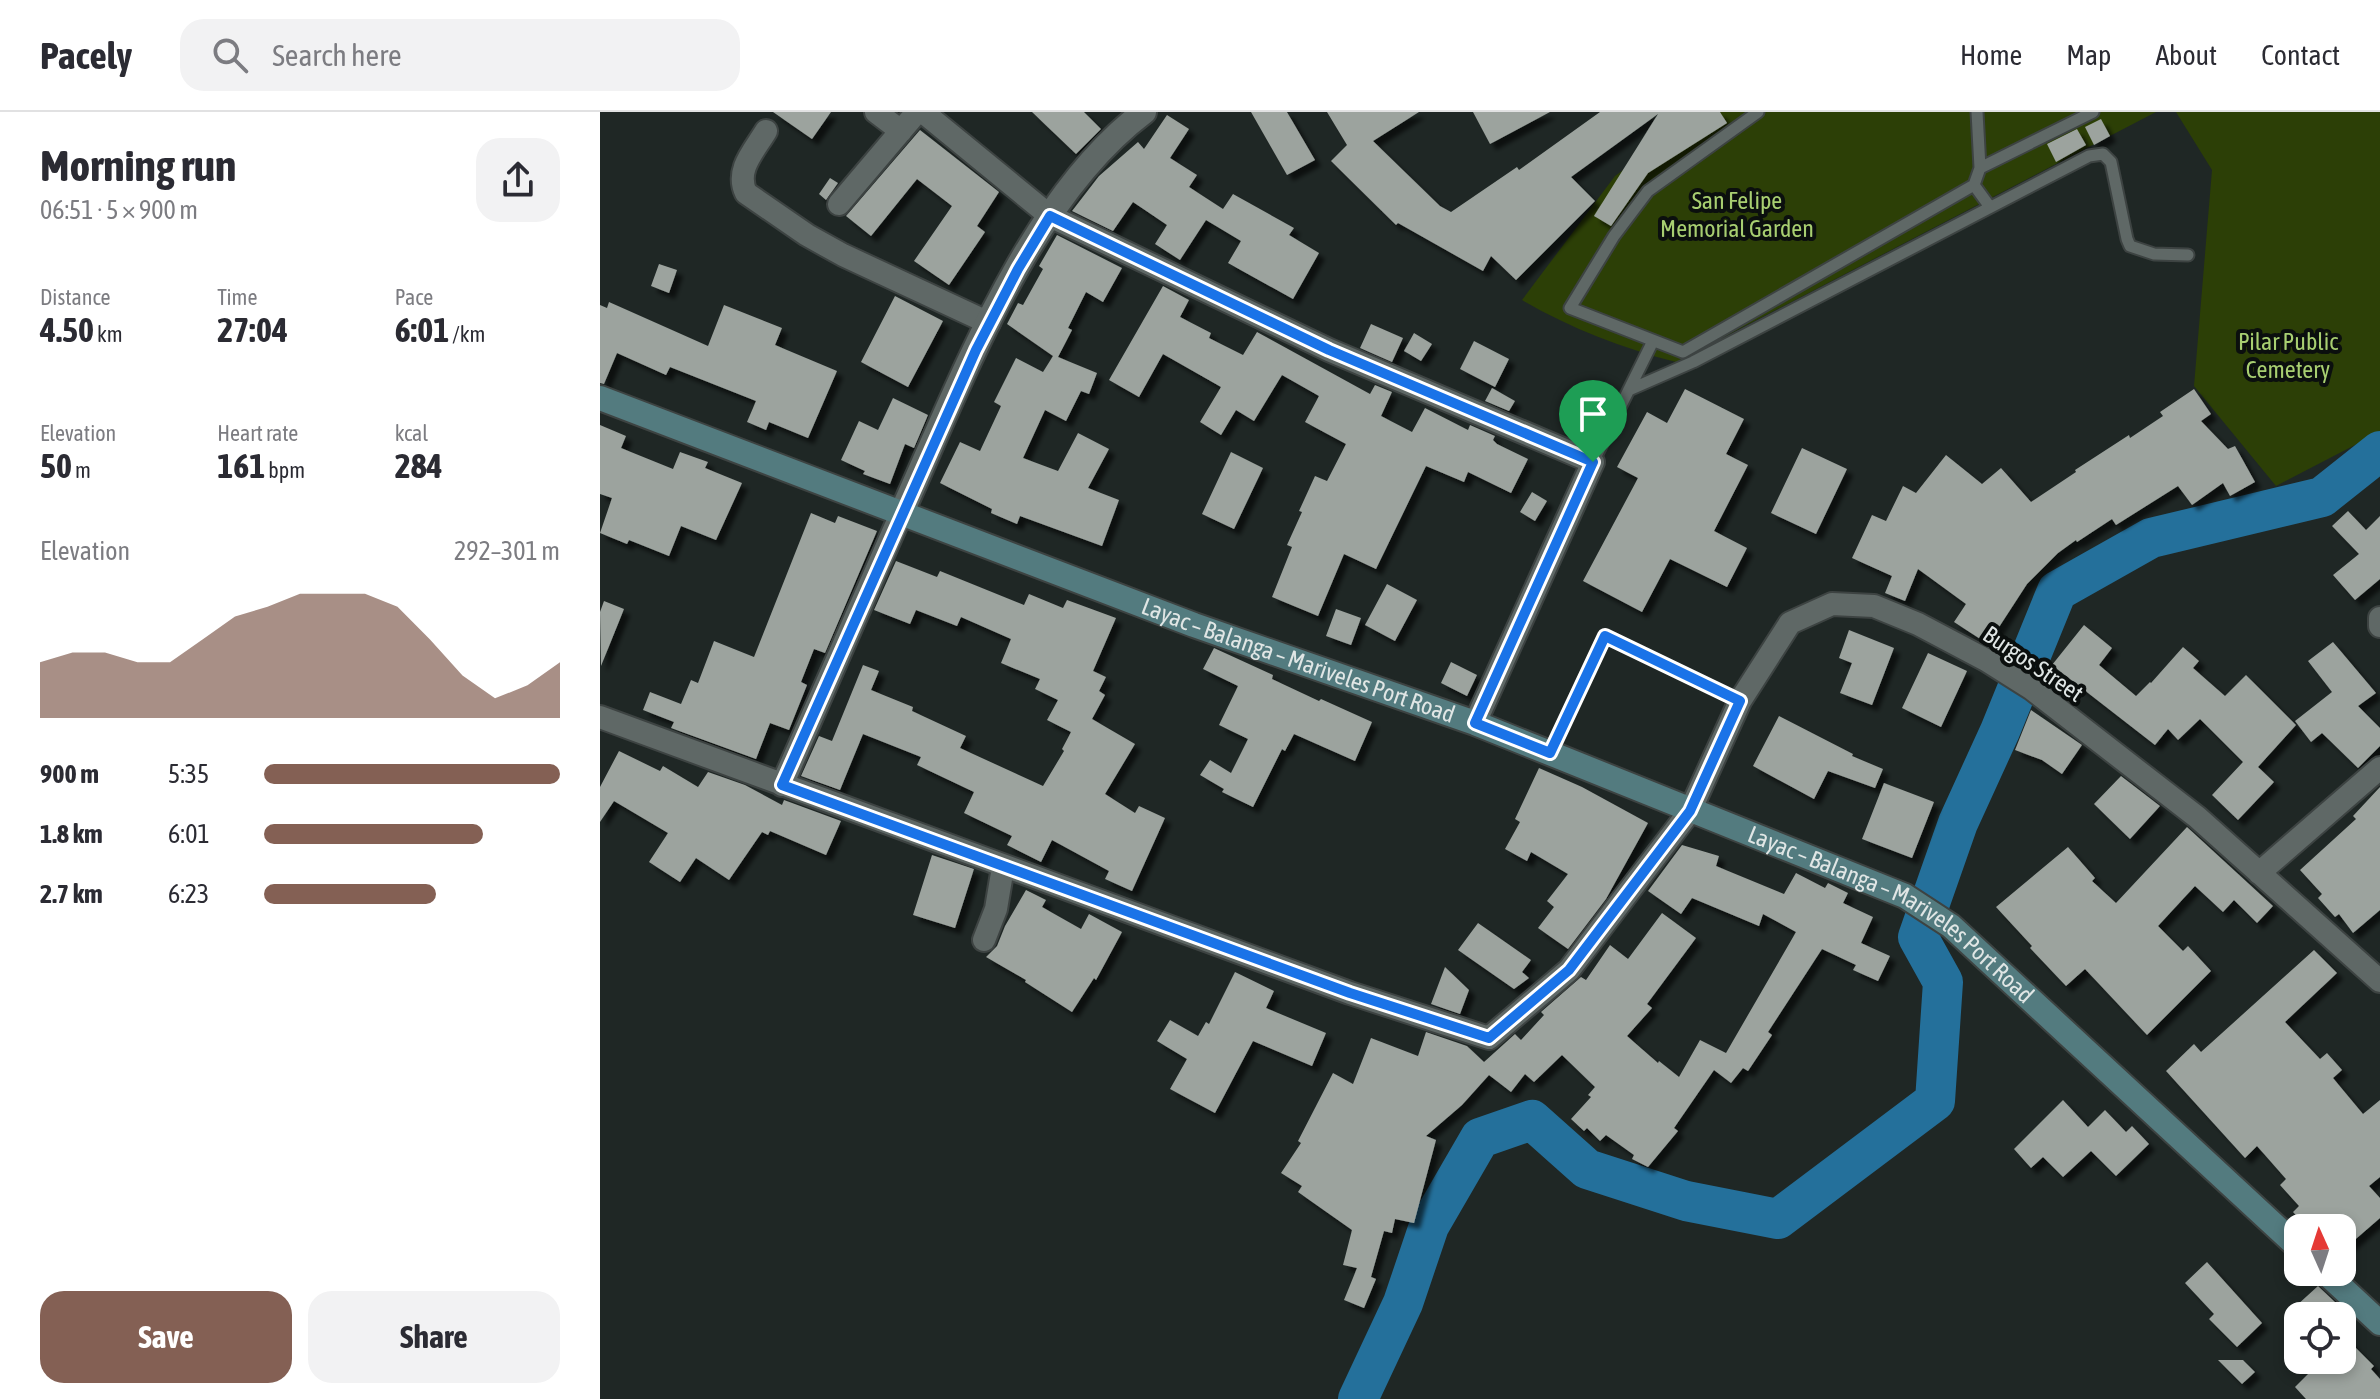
<!DOCTYPE html>
<html lang="en">
<head>
<meta charset="utf-8">
<style>
	:root { --surface:#fff; --page:#f2f2f3; --text:#2b2b33; --muted:#7c7c81; --line:#e1e1e2; --accent:#846054 }
	body { margin:0; font-family:"Asap Condensed",sans-serif; background:var(--page); color:var(--text); height:100vh; display:flex; flex-direction:column; font-size:30px; white-space:nowrap }
	* { box-sizing:border-box; margin:0 }
	p { font-size:26px; color:var(--muted) }
	.icon { flex:none; width:44px; height:44px; fill:none; stroke:currentColor; stroke-width:2; stroke-linecap:round; stroke-linejoin:round }
	.map { position:relative; flex:1; overflow:hidden }
	.panel { display:flex; flex-direction:column; background:var(--surface); width:600px }
	.panel>* { flex:none }
	.needle { width:52px; rotate:357deg }
	.tools { position:absolute; left:1684px; top:1102px; display:grid; gap:16px }
	.tools a { display:grid; place-items:center; width:72px; height:72px; border-radius:16px; background:var(--surface); box-shadow:0 4px 12px #0003; font-size:40px }
	.pin { position:absolute; display:grid; place-items:center; width:68px; height:68px; color:#fff; margin:-82px -34px; border-radius:50% 50% 50% 0; rotate:-45deg; box-shadow:0 0 8px #0007 }
	.pin .icon { rotate:45deg }
	.round { display:grid; place-items:center; flex:none; width:84px; height:84px; border-radius:24px; background:var(--page) }
	.head { display:flex; align-items:center; justify-content:space-between; height:136px; padding:0 40px }
	h1 { font-size:44px; font-weight:700; line-height:60px }
	.figures { display:grid; grid-template-columns:repeat(3,1fr); gap:12px; height:136px; padding:8px 40px }
	.figures div { display:grid; align-content:center }
	.figures b { font-size:34px; font-weight:700 }
	.figures small { font-size:22px; font-weight:400 }
	.figures p { font-size:22px }
	.chart { height:224px; padding:16px 40px }
	.chart p { display:flex; justify-content:space-between }
	.chart svg { width:100%; height:144px; margin-top:8px; fill:var(--accent); opacity:.7 }
	.primary-button { display:flex; gap:16px; margin-top:auto; padding:16px 40px }
	.primary-button a { flex:1; height:92px; border-radius:24px; background:var(--accent); color:#fff; font-size:32px; font-weight:700; line-height:92px; text-align:center }
	.primary-button a+a { background:var(--page); color:var(--text) }
	ul { padding:0 40px; list-style:none; font-size:26px }
	li { display:grid; grid-template-columns:128px 96px 1fr; align-items:center; height:60px }
	li i { height:20px; border-radius:10px; background:var(--accent) }
	header { display:flex; align-items:center; gap:48px; box-sizing:border-box; height:112px; padding:0 40px; background:var(--surface); border-bottom:2px solid var(--line) }
	header strong { font-size:38px }
	nav { display:flex; gap:44px; margin-inline-start:auto; font-size:28px }
	.search { width:560px; height:72px; background:var(--page); display:flex; align-items:center; gap:20px; box-sizing:border-box; padding:0 28px; border-radius:24px; color:var(--muted); font-size:30px }
	main { display:flex; flex:1; min-height:0 }
	.map>svg:first-child { display:block }
</style>
</head>
<body>
<header>
<strong>Pacely</strong>
<div class="search"><svg class="icon" aria-label="search" viewBox="0 0 24 24"><circle cx="10" cy="10" r="6"/><path d="M15 15l6 6"/></svg>Search here</div>
<nav><a>Home</a><a>Map</a><a>About</a><a>Contact</a></nav>
</header>
<main>
<section class="panel">
<div class="head"><div><h1>Morning run</h1><p>06:51 · 5 × 900 m</p></div><a class="round"><svg class="icon" aria-label="share" viewBox="0 0 24 24"><path d="M12 15V3M7 8l5-5 5 5M5 13v7h14v-7"/></svg></a></div>
<div class="figures">
<div><p>Distance</p><b>4.50<small> km</small></b></div>
<div><p>Time</p><b>27:04</b></div>
<div><p>Pace</p><b>6:01<small> /km</small></b></div>
</div>
<div class="figures">
<div><p>Elevation</p><b>50<small> m</small></b></div>
<div><p>Heart rate</p><b>161<small> bpm</small></b></div>
<div><p>kcal</p><b>284</b></div>
</div>
<div class="chart"><p><span>Elevation</span>292–301 m</p>
<svg viewBox="0 0 160 44" preserveAspectRatio="none"><path d="M0 44V27L10 24L20 24L30 27L40 27L50 20L60 13L70 10L80 6L90 6L100 6L110 10L120 20L130 31L140 38L150 34L160 27V44z"/></svg>
</div>
<ul>
<li><b>900 m</b>5:35<i style="width:100%"></i></li>
<li><b>1.8 km</b>6:01<i style="width:74%"></i></li>
<li><b>2.7 km</b>6:23<i style="width:58%"></i></li>
</ul>
<div class="primary-button"><a>Save</a><a>Share</a></div>
</section>
<div class="map">
<svg width="1780" height="1287" viewBox="0 0 1780 1287">
	<defs>
		<filter id="shadow"><feDropShadow dx="6" dy="6" stdDeviation="2" flood-color="#0009"/></filter>
	</defs>
	<rect width="100%" height="100%" fill="#1f2725"/>
	<!-- green -->
	<path fill="#2c3f06" d="M1103,0H1556L1076,250C1022,236 970,216 922,188L1015,64Z
		M1576,0H1780V320L1676,374L1594,274L1612,58Z"/>
	<g fill="none" stroke-linecap="round" stroke-linejoin="round">
		<!-- river -->
		<path stroke="#24709b" stroke-width="40" d="M758,1287L803,1191L829,1114L880,1026L932,1008L987,1057L1086,1089L1178,1107L1335,989L1343,870L1318,825L1358,711L1400,619L1457,479L1551,426L1722,385L1780,339"/>
	</g>
	<!-- building -->
	<path fill="#9ca39e" filter="url(#shadow)" d="M173,0H231L212,27Z
		M432,0H484L501,17L476,42Z
		M651,0H687L715,48L687,63Z
		M727,0H819L773,29L840,94L851,100L917,55L919,58L1000,0H1120L1127,11L1048,61L1011,114L994,104L1058,2L971,65L995,89L916,168L891,144L883,159L798,111L796,113L731,49L747,33Z
		M873,0H950L890,32Z
		M567,3L589,17L570,46L597,63L589,75L623,97L633,82L694,116L689,123L719,141L693,187L628,151L641,129L606,108L580,148L555,132L567,113L533,90L513,119L472,99L499,64L538,30L544,37Z
		M1501,7L1510,24L1494,33L1485,15Z
		M1477,17L1486,33L1456,50L1447,32Z
		M320,18L399,80L377,114L385,120L349,173L314,149L352,94L317,67L271,124L246,104Z
		M230,66L238,71L226,88L219,82Z
		M457,123L522,156L503,190L486,180L468,216L472,218L458,245L497,261L489,282L481,279L466,309L445,298L423,346L458,359L478,321L509,337L488,376L519,388L502,434L420,404L417,412L391,401L392,397L340,371L360,330L380,339L401,294L394,290L416,246L443,260L453,244L407,212L418,191L423,193L443,157L439,154Z
		M59,152L77,158L69,181L51,174Z
		M563,174L589,188L580,205L611,221L609,226L643,243L657,220L770,282L775,273L792,280L781,304L812,320L825,296L868,318L870,313L895,324L893,328L897,332L928,347L911,381L868,360L864,370L826,354L776,457L744,442L718,504L672,485L692,435L687,433L702,400L699,399L715,364L727,369L746,332L705,310L719,284L682,263L654,309L636,298L621,323L600,310L621,275L563,242L539,285L509,268Z
		M295,184L343,209L308,275L261,250Z
		M9,190L108,234L124,193L182,216L175,233L237,259L208,326L169,310L166,318L147,310L156,289L70,255L66,263L17,241L4,272L0,271V193L7,196Z
		M771,212L803,226L792,250L760,236Z
		M814,221L832,232L821,249L804,239Z
		M874,229L909,247L895,275L860,257Z
		M892,276L915,289L909,299L885,289Z
		M1085,277L1144,307L1126,342L1148,353L1114,419L1147,436L1127,475L1070,447L1042,500L983,469L1038,366L1017,355L1047,300L1067,311Z
		M1594,277L1611,302L1601,309L1628,337L1635,334L1655,370L1630,384L1623,371L1592,393L1578,374L1516,413L1512,407L1477,430L1476,428L1458,441L1427,472L1388,532L1354,510L1366,492L1318,457L1305,489L1285,481L1292,464L1252,446L1272,403L1286,409L1303,374L1316,381L1346,343L1382,372L1401,356L1431,390L1476,360L1475,358L1529,323L1530,326L1563,304L1560,300Z
		M293,286L328,303L314,336L305,332L290,372L263,362L265,359L241,348L259,309L278,318Z
		M0,313L26,324L21,336L73,357L80,340L108,350L105,356L142,371L116,428L81,414L69,444L29,428L27,432L0,421L12,386L0,382Z
		M1202,336L1247,357L1216,422L1171,401Z
		M631,340L663,356L634,417L602,402Z
		M932,380L947,389L935,409L920,400Z
		M1748,399L1766,418L1780,404V467L1755,488L1733,463L1759,442L1732,414Z
		M211,401L235,411L238,404L277,419L225,541L214,537L201,570L207,573L189,618L170,611L156,647L71,616L74,610L43,598L50,580L81,592L91,568L98,571L114,529L154,545Z
		M296,449L337,465L340,459L424,493L429,482L463,496L467,488L516,506L493,559L506,565L499,579L505,583L492,607L535,632L505,682L535,701L539,694L565,706L532,779L505,767L509,759L452,728L441,750L407,733L412,724L364,701L374,680L317,653L321,645L263,622L240,678L201,664L219,624L232,629L263,553L279,559L271,578L313,595L312,599L366,624L360,636L443,674L464,639L462,637L471,620L447,608L458,588L435,577L440,567L401,551L411,527L361,505L357,514L316,498L310,512L274,498Z
		M787,472L817,488L795,529L765,513Z
		M4,489L24,497L1,554L0,500Z
		M736,497L761,506L751,533L726,524Z
		M1484,513L1512,536L1499,553L1536,584L1550,570L1551,571L1583,535L1599,549L1593,556L1625,584L1646,563L1696,613L1658,655L1674,670L1638,708L1612,683L1643,650L1600,607L1578,628L1568,617L1555,633L1452,553Z
		M1249,518L1294,536L1272,593L1240,581L1252,551L1239,546Z
		M1733,530L1776,581L1758,594L1780,616V634L1758,656L1722,621L1711,630L1695,609L1732,580L1708,549Z
		M614,536L673,563L672,567L719,589L721,587L772,610L755,649L694,622L685,639L682,637L653,695L622,680L624,677L600,663L610,648L631,661L648,627L619,613L638,574L603,557Z
		M1328,541L1367,559L1341,615L1302,596Z
		M851,550L877,563L867,584L841,571Z
		M1431,598L1482,633L1462,662L1442,648L1415,638Z
		M1179,604L1253,642L1252,644L1283,657L1275,676L1228,659L1214,687L1153,654Z
		M19,639L60,659L63,654L98,675L108,660L145,673L182,693L184,688L241,709L226,743L170,719L168,723L162,720L129,768L96,746L80,770L49,750L68,721L14,689L0,710V675Z
		M939,656L982,675L1048,711L1006,787L968,837L938,816L954,795L947,789L968,762L931,740L927,749L905,737L920,710L915,707Z
		M1521,664L1560,694L1530,727L1494,692Z
		M1284,671L1334,690L1312,746L1262,727Z
		M1780,675V798L1753,821L1739,802L1735,805L1718,786L1722,782L1700,758L1756,707L1753,704Z
		M1587,715L1673,794L1657,811L1634,788L1623,800L1595,774L1558,814L1583,839L1588,834L1611,859L1547,923L1485,857L1466,874L1430,836L1432,834L1396,795L1468,735L1495,766L1492,769L1516,791Z
		M1082,733L1119,744L1116,754L1184,782L1196,761L1225,776L1228,771L1248,781L1243,791L1273,805L1261,831L1290,844L1278,869L1253,858L1256,853L1222,837L1168,920L1172,923L1148,959L1143,956L1131,971L1114,958L1074,1016L1078,1019L1048,1055L1032,1047L1034,1043L1006,1023L1000,1029L987,1016L984,1019L971,1007L991,985L988,983L995,975L962,943L934,970L925,962L911,980L889,963L862,993L826,1024L836,1028L814,1111L795,1107L792,1121L784,1119L771,1165L776,1167L764,1196L744,1188L757,1156L743,1153L752,1118L698,1080L702,1074L681,1061L701,1031L698,1029L733,961L753,972L771,926L818,944L826,920L867,934L884,950L915,922L921,928L944,903L941,900L981,865L986,868L1010,833L1028,847L1062,801L1096,826L1047,892L1052,896L1027,924L1058,951L1059,949L1079,965L1100,928L1126,941L1196,820L1163,802L1159,814L1092,786L1081,802L1048,779Z
		M332,743L374,757L355,816L313,803Z
		M426,778L446,788L442,795L481,817L489,802L522,820L496,868L494,866L472,900L425,870L426,868L386,845L397,834L405,814Z
		M878,811L931,848L922,860L929,866L914,877L858,838Z
		M1714,838L1737,861L1685,910L1720,947L1727,941L1742,958L1733,966L1763,1002L1780,988V1065L1769,1074L1780,1086V1106L1742,1139V1116H1707L1693,1100L1699,1094L1680,1073L1686,1067L1657,1034L1645,1046L1566,959L1594,932L1601,940Z
		M845,855L869,878L860,902L831,892Z
		M635,860L674,879L666,896L726,921L712,954L653,929L615,1001L570,977L587,947L557,929L570,908L598,924L606,910L609,912Z
		M1463,988L1488,1015L1505,998L1526,1020L1532,1014L1549,1032L1516,1064L1491,1039L1463,1065L1443,1045L1431,1056L1414,1037Z
		M1607,1150L1662,1211L1637,1235L1609,1207L1614,1202L1585,1171Z
		M1718,1174L1736,1191L1722,1204H1685Z
		M1742,1222L1774,1254L1771,1257L1780,1267V1287H1706L1695,1275L1711,1259L1701,1248H1742Z
		M1618,1248H1643L1655,1260L1642,1272Z"/>
	<g fill="none" stroke-linecap="round" stroke-linejoin="round">
		<defs>
			<path id="service" d="M1158,0L1048,79L1014,124L970,196L1083,240L1374,73L1380,56L1377,0
				M1380,56L1493,0
				M1374,73L1390,95
				M1029,278L1093,250L1489,44L1503,42L1511,50L1527,127L1530,134L1554,142L1588,143
				M993,350L1053,229
				M950,641L1005,524L1140,589"/>
			<path id="minor" d="M276,0L301,19
				M323,0L450,104L729,238L993,350L875,611
				M166,19C154,39 135,58 146,81L207,123L243,143L389,211
				M239,92L317,0
				M1780,506V514
				M0,605L750,881L889,926L969,858L1090,699L1140,589L1190,511L1232,492L1274,494L1318,512L1386,548L1432,577L1597,705L1780,869
				M182,673L301,402
				M1659,761L1780,656
				M384,828L396,797L403,755"/>
			<path id="tertiary" d="M301,402C360,272 428,87 544,0"/>
			<g id="secondary">
				<path id="s1" d="M0,286L594,513L875,611L1305,784L1351,814L1698,1135"/>
				<path d="M1725,1160L1780,1211"/>
			</g>
		</defs>
		<!-- service casing -->
		<use href="#service" stroke="#3d4342" stroke-width="15"/>
		<!-- minor casing -->
		<use href="#minor" stroke="#3d4342" stroke-width="26"/>
		<!-- tertiary casing -->
		<use href="#tertiary" stroke="#3d4342" stroke-width="28"/>
		<!-- secondary casing -->
		<use href="#secondary" stroke="#3d4342" stroke-width="28"/>
		<!-- service -->
		<use href="#service" stroke="#5f6866" stroke-width="11"/>
		<!-- minor -->
		<use href="#minor" stroke="#5f6866" stroke-width="22"/>
		<!-- tertiary -->
		<use href="#tertiary" stroke="#5f6866" stroke-width="24"/>
		<!-- secondary -->
		<use href="#secondary" stroke="#537b7f" stroke-width="24"/>
	</g>
	<g fill="none" stroke-linecap="round" stroke-linejoin="round">
		<defs>
			<path id="route" d="M450,104L729,238L993,350L875,611L950,641L1005,524L1140,589L1090,699L969,858L889,926L750,881L182,673L376,238L418,157Z"/>
		</defs>
		<!-- route casing -->
		<use href="#route" stroke="#fff" stroke-width="16"/>
		<!-- route -->
		<use href="#route" stroke="#1a73e8" stroke-width="10"/>
	</g>
	<g text-anchor="middle" stroke-width="8" stroke-linejoin="round" paint-order="stroke">
		<!-- park labels -->
		<g font-size="24" fill="#a8cf71" stroke="#0b0f0e">
			<text x="1137" y="97">San Felipe<tspan x="1137" dy="28">Memorial Garden</tspan></text>
			<text x="1688" y="238">Pilar Public<tspan x="1688" dy="28">Cemetery</tspan></text>
		</g>
		<!-- street labels -->
		<g font-size="24" fill="#e0e6e5" stroke="#0b0f0e">
			<text dy="8" stroke="none"><textPath href="#s1" startOffset="746">Layac – Balanga – Mariveles Port Road</textPath></text>
			<text transform="translate(1433 552) rotate(34)" y="8">Burgos Street</text>
			<text dy="8" stroke="none"><textPath href="#s1" startOffset="1394">Layac – Balanga – Mariveles Port Road</textPath></text>
		</g>
	</g>
</svg>
<div class="tools">
<a><svg class="needle" viewBox="-14 -14 28 28"><path d="M0-13l5 13h-10z" fill="#e53935"/><path d="M0 13l5-13h-10z" fill="#7c7c81"/></svg></a>
<a><svg class="icon" aria-label="locate" viewBox="0 0 24 24"><circle cx="12" cy="12" r="6"/><path d="M12 2v4M12 18v4M2 12h4M18 12h4"/></svg></a>
</div>
<div class="pin" style="left:993px;top:350px;background:#1e9e55"><svg class="icon" aria-label="arrive" viewBox="0 0 24 24"><path d="M6 21V4h12l-3 4 3 4H6"/></svg></div>
</div>
</main>
</body>
</html>
